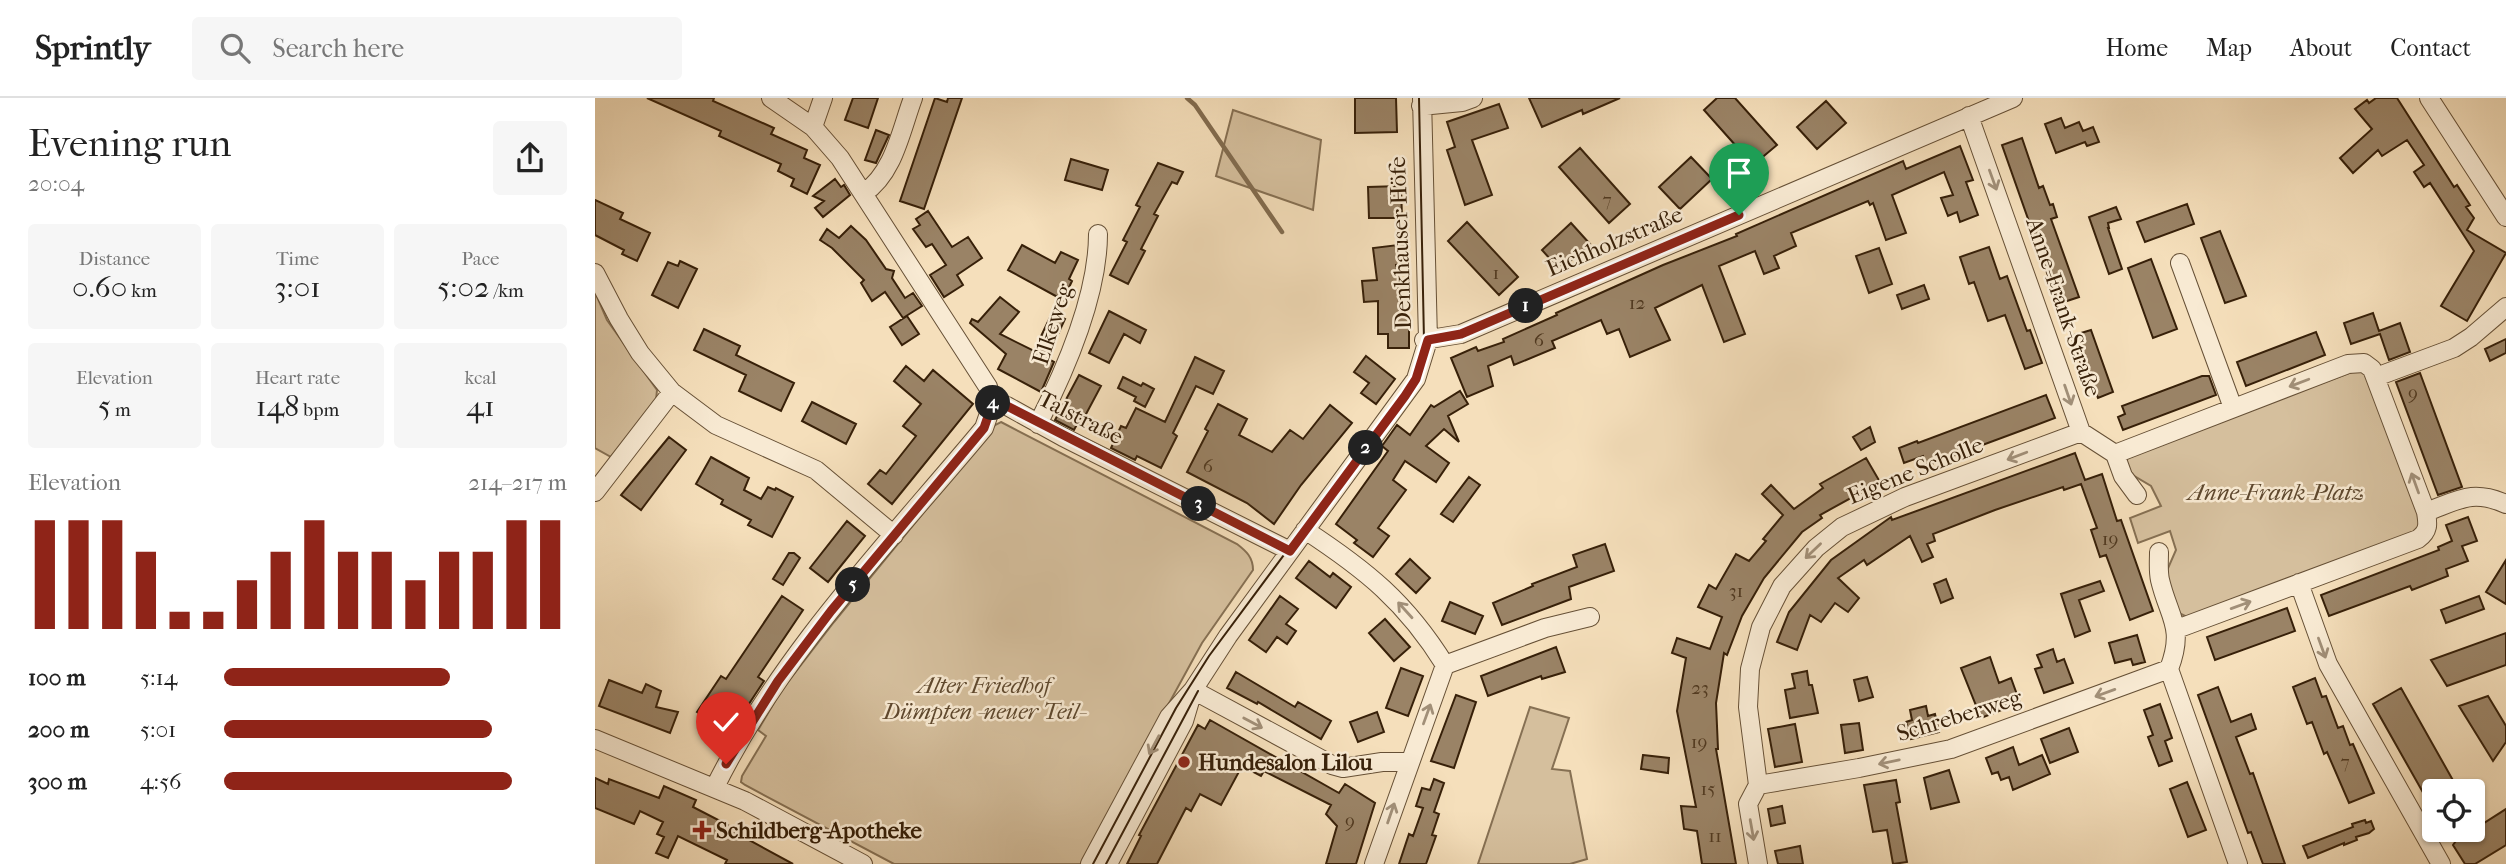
<!DOCTYPE html>
<html lang="en">
<head>
<meta charset="utf-8">
<style>
	:root { --surface:#fff; --page:#f6f6f6; --text:#222; --muted:#767676; --line:#e0e0e0; --accent:#8f2418 }
	body { margin:0; font-family:"IM FELL French Canon",serif; background:var(--page); color:var(--text); height:100vh; display:flex; flex-direction:column; font-size:26px; white-space:nowrap }
	* { box-sizing:border-box; margin:0 }
	p { font-size:23px; color:var(--muted) }
	.icon { flex:none; width:38px; height:38px; fill:none; stroke:currentColor; stroke-width:2; stroke-linecap:round; stroke-linejoin:round }
	.map { position:relative; flex:1; overflow:hidden }
	.panel { display:flex; flex-direction:column; background:var(--surface); width:595px }
	.panel>* { flex:none }
	.buttons { position:absolute; left:1827px; top:681px; display:grid; gap:14px }
	.buttons a { display:grid; place-items:center; width:63px; height:63px; border-radius:7px; background:var(--surface); box-shadow:0 2px 5px #0004; font-size:35px }
	.pin { position:absolute; display:grid; place-items:center; width:60px; height:60px; color:#fff; margin:-72px -30px; border-radius:50% 50% 50% 0; rotate:-45deg; box-shadow:0 0 7px #0007 }
	.pin .icon { rotate:45deg }
	.km { position:absolute; width:35px; height:35px; margin:-18px; border-radius:50%; background:#222; color:#fff; font-size:19px; line-height:35px; text-align:center }
	.round { display:grid; place-items:center; flex:none; width:74px; height:74px; border-radius:7px; background:var(--page) }
	.overview { display:flex; align-items:center; justify-content:space-between; height:119px; padding:0 28px }
	h1 { font-size:38px; font-weight:600; line-height:52px }
	.metrics { display:grid; grid-template-columns:repeat(3,1fr); gap:10px; height:119px; padding:7px 28px }
	.metrics div { display:grid; align-content:center; border-radius:7px; background:var(--page); text-align:center }
	.metrics b { font-size:30px; font-weight:600 }
	.metrics small { font-size:19px; font-weight:400 }
	.metrics p { font-size:19px }
	.chart { height:196px; padding:14px 28px }
	.chart p { display:flex; justify-content:space-between }
	.chart svg { width:100%; height:126px; margin-top:7px; stroke:var(--accent); stroke-width:6 }
	ul { padding:0 28px; list-style:none; font-size:23px }
	li { display:grid; grid-template-columns:112px 84px 1fr; align-items:center; height:52px }
	li i { height:18px; border-radius:9px; background:var(--accent) }
	header { display:flex; align-items:center; gap:42px; box-sizing:border-box; height:98px; padding:0 35px; background:var(--surface); border-bottom:2px solid var(--line) }
	header strong { font-size:33px }
	nav { display:flex; gap:38px; margin-inline-start:auto; font-size:24px }
	.search { width:490px; height:63px; background:var(--page); display:flex; align-items:center; gap:18px; box-sizing:border-box; padding:0 24px; border-radius:7px; color:var(--muted); font-size:26px }
	main { display:flex; flex:1; min-height:0 }
	.map>svg:first-child { display:block }
</style>
</head>
<body>
<header>
<strong>Sprintly</strong>
<div class="search"><svg class="icon" aria-label="search" viewBox="0 0 24 24"><circle cx="10" cy="10" r="6"/><path d="M15 15l6 6"/></svg>Search here</div>
<nav><a>Home</a><a>Map</a><a>About</a><a>Contact</a></nav>
</header>
<main>
<section class="panel">
<div class="overview"><div><h1>Evening run</h1><p>20:04</p></div><a class="round"><svg class="icon" aria-label="share" viewBox="0 0 24 24"><path d="M12 15V3M7 8l5-5 5 5M5 13v7h14v-7"/></svg></a></div>
<div class="metrics">
<div><p>Distance</p><b>0.60<small> km</small></b></div>
<div><p>Time</p><b>3:01</b></div>
<div><p>Pace</p><b>5:02<small> /km</small></b></div>
</div>
<div class="metrics">
<div><p>Elevation</p><b>5<small> m</small></b></div>
<div><p>Heart rate</p><b>148<small> bpm</small></b></div>
<div><p>kcal</p><b>41</b></div>
</div>
<div class="chart"><p><span>Elevation</span>214–217 m</p>
<svg viewBox="0 0 160 44" preserveAspectRatio="none"><path d="M5 44V6M15 44V6M25 44V6M35 44V17M45 44V38M55 44V38M65 44V27M75 44V17M85 44V6M95 44V17M105 44V17M115 44V27M125 44V17M135 44V17M145 44V6M155 44V6"/></svg>
</div>
<ul>
<li><b>100 m</b>5:14<i style="width:66%"></i></li>
<li><b>200 m</b>5:01<i style="width:78%"></i></li>
<li><b>300 m</b>4:56<i style="width:84%"></i></li>
</ul>
</section>
<div class="map">
<svg width="1911" height="766" viewBox="0 0 1911 766">
	<rect width="100%" height="100%" fill="#f5dfbb"/>
	<filter id="stains"><feTurbulence type="fractalNoise" baseFrequency=".00286" numOctaves="4"/><feColorMatrix values="0 0 0 0 .2 0 0 0 0 .09 0 0 0 0 .02 0 0 0 .5 -.17"/></filter>
	<radialGradient id="worn" r=".72"><stop offset=".6" stop-color="#630" stop-opacity="0"/><stop offset="1" stop-color="#630" stop-opacity=".3"/></radialGradient>
	<!-- green -->
	<path fill="#d5bf9d" stroke="#867053" stroke-width="2" d="M638,12L726,42L718,112L621,78Z
		M0,194L12,222L62,292L61,302L55,311L16,359L0,350Z
		M1765,271L1771,275L1826,425L1825,432L1592,519L1584,515L1570,477L1581,452L1575,433L1543,445L1535,420L1566,408L1556,388L1536,376L1530,364L1536,356Z
		M406,324L642,446C651,453 658,459 658,472L607,545L486,766H299L150,687L146,684L147,678L171,638L163,632L186,593L239,524L400,327Z
		M935,609L974,620L957,671L975,673L992,761L975,766H883Z"/>
	<g fill="none" stroke-linecap="round" stroke-linejoin="round">
		<!-- stream -->
		<path stroke="#826c4f" stroke-width="4.5" d="M592,0L600,7L687,134"/>
	</g>
	<!-- building -->
	<path fill="#9a8366" stroke="#372009" stroke-width="2" d="M52,0H119L118,3L179,30L176,36L212,52L209,60L225,67L212,96L196,88L199,81L183,73L186,66L124,38L126,33Z
		M258,0H283L273,30L250,22Z
		M340,0L352,4L353,0H367L329,111L305,103Z
		M760,0H801L802,34L760,35Z
		M934,0H1025L988,16L987,12L947,29Z
		M1122,0H1140L1182,47L1158,67L1109,12Z
		M1781,0H1802L1859,89L1862,87L1875,107L1871,109L1879,120L1872,132L1911,155L1872,223L1846,208L1879,153L1835,85L1829,89L1819,74L1829,67L1812,42L1787,58L1783,52L1758,75L1745,60L1777,31L1760,11L1772,2L1774,5Z
		M1231,3L1251,25L1222,51L1202,29Z
		M904,6L913,30L877,42L897,97L870,107L852,52L860,49L852,24Z
		M1466,20L1470,30L1484,24L1488,33L1498,29L1504,44L1492,48L1490,44L1461,55L1450,26Z
		M281,32L294,37L281,65L270,62Z
		M1427,40L1444,90L1448,88L1455,107L1458,106L1462,119L1456,121L1484,199L1463,206L1407,47Z
		M1365,48L1378,82L1371,84L1383,117L1365,124L1362,114L1353,118L1346,100L1358,97L1349,74L1297,97L1311,135L1291,142L1278,105L1275,107L1273,103L1196,135L1201,148L1179,158L1184,170L1169,176L1160,153L1124,168L1150,236L1129,244L1107,187L1060,210L1075,242L1035,259L1024,231L1012,236L1006,222L957,243L960,250L919,267L916,258L893,268L898,288L872,299L856,260L881,249L883,253L909,244L908,241L962,217L961,215L1068,167L1142,138L1141,136L1308,63L1311,71Z
		M985,50L1035,106L1014,125L964,69Z
		M1096,59L1117,81L1085,111L1064,89Z
		M476,61L513,72L507,92L470,82Z
		M563,65L588,74L582,86L577,84L559,116L563,118L546,151L550,153L533,186L515,177L532,144L528,142L545,109L541,107Z
		M240,81L246,89L249,87L255,97L228,119L220,110L229,103L218,98Z
		M806,88L807,120H774L773,89Z
		M0,102L28,115L25,121L55,135L42,163L27,156L29,152L0,137Z
		M1592,106L1599,126L1550,144L1542,124Z
		M1521,109L1526,121L1513,125L1514,130H1513L1527,171L1514,176L1494,119Z
		M333,113L357,149L373,139L387,160L362,177L368,187L349,199L335,177L351,167L337,146L331,149L318,131L325,127L321,121Z
		M872,124L923,179L904,197L853,143Z
		M976,125L995,146L965,172L947,152Z
		M256,128L271,142L291,171L299,173L297,180L310,200L318,195L327,208L308,220L290,194L277,203L266,185L269,182L237,150L225,142L232,131L244,140Z
		M1625,133L1651,198L1630,205L1606,140Z
		M811,146L813,166L801,167L805,217H814V250H793V236H783V203L769,204L767,183L782,182L778,150Z
		M427,147L460,165L466,154L483,162L474,181L477,183L468,202L413,172Z
		M1394,149L1405,181L1412,178L1432,233L1435,232L1447,265L1430,271L1410,217L1393,223L1379,184L1374,186L1365,159Z
		M1284,150L1297,186L1274,195L1261,158Z
		M1556,161L1582,231L1558,240L1533,170Z
		M85,163L102,171L83,210L57,197L73,164L83,168Z
		M1329,187L1334,201L1307,211L1302,197Z
		M405,199L424,214L405,236L439,253L457,215L470,221L452,260L459,264L446,294L403,271L411,256L375,225L377,221L383,224Z
		M514,213L551,232L545,245L529,236L514,265L494,255Z
		M1778,215L1784,233L1805,225L1815,254L1794,262L1785,236L1756,246L1749,225Z
		M312,218L324,236L307,247L295,229Z
		M109,231L145,248L141,257L199,285L186,313L144,293L151,277L99,252Z
		M1496,232L1518,294L1503,300L1498,287L1494,288L1476,238Z
		M1721,234L1730,257L1651,288L1642,264Z
		M1911,241V255L1895,263L1890,251Z
		M771,258L800,281L781,306L766,295L774,285L759,274Z
		M600,259L629,273L618,296L601,288L578,335L582,338L566,370L542,358L540,362L516,350L526,328L531,330L541,310L570,324Z
		M311,268L329,283L338,272L378,306L297,406L273,386L285,372L291,376L321,338L308,328L326,306L299,283Z
		M1825,275L1867,389L1843,397L1801,284Z
		M484,277L506,288L490,318L487,317L479,332L460,322Z
		M1607,278H1614L1621,297L1528,332L1523,319L1530,316L1527,308Z
		M528,279L546,288L548,285L559,291L550,309L539,303L541,299L523,290Z
		M865,293L873,306L853,318L864,344L849,331L831,348L854,365L841,384L810,363L798,382L811,392L783,430L794,438L778,459L759,445L762,442L741,426L793,353L787,348L802,327L815,337L836,307L839,309Z
		M1451,297L1460,320L1331,368L1328,358L1309,365L1304,350L1322,343L1323,345Z
		M217,304L261,326L251,346L207,323Z
		M623,306L652,321L644,337L677,354L695,332L708,341L735,307L757,325L706,387L679,426L652,405L592,374L613,333L610,331Z
		M1275,329L1280,344L1266,352L1258,339Z
		M74,339L91,352L46,412L26,397Z
		M1480,355L1490,382L1507,376L1522,423L1526,422L1558,513L1535,522L1511,457L1505,459L1496,432L1502,430L1486,386L1469,392L1468,389L1400,412L1338,436L1340,443L1332,446L1338,459L1327,464L1315,438L1272,467L1269,462L1243,480L1264,500L1253,514L1240,505L1226,524L1215,517L1202,552L1182,544L1194,514L1236,462L1296,419L1297,422Z
		M116,359L154,380L149,392L166,401L173,389L180,392L181,390L198,399L177,439L153,427L156,422L126,406L128,402L101,386Z
		M1271,360L1285,384L1225,417L1227,420L1207,434L1169,480L1147,518L1132,557L1129,555L1121,605L1123,651H1121L1141,766H1107L1102,733L1089,731L1086,708L1101,709L1082,613L1091,560L1077,555L1082,540L1115,551L1127,519L1103,509L1114,487L1121,491L1141,456L1154,463L1171,443L1168,441L1188,417L1167,396L1176,387L1199,411L1228,390L1225,386Z
		M874,379L885,387L858,424L846,416Z
		M1873,419L1882,443L1867,448L1873,463L1851,471L1853,478L1817,492L1815,488L1734,518L1726,497L1844,452L1843,449L1857,443L1851,427Z
		M252,423L270,438L233,484L215,470Z
		M1010,446L1019,473L974,489L976,501L907,527L898,505L938,488L937,486L982,469L978,457Z
		M194,455H199L205,460L188,487L178,481Z
		M815,461L835,480L821,495L801,476Z
		M1911,462V506L1891,494Z
		M714,463L735,479L738,475L756,489L741,510L701,480Z
		M1351,481L1358,500L1346,505L1339,486Z
		M1505,483L1509,493L1484,502L1495,533L1480,539L1466,496Z
		M187,498L208,512L163,579L169,583L144,621L132,613L123,628L102,614L126,578L131,581Z
		M685,498L703,511L691,526L701,533L692,546L682,539L671,554L654,542Z
		M1884,498L1889,511L1851,525L1846,512Z
		M855,504L888,518L880,536L847,523Z
		M1692,510L1700,533L1620,562L1612,539Z
		M790,521L815,549L799,563L774,535Z
		M1911,535V567L1852,588L1836,562Z
		M1542,537L1550,564L1538,567L1536,561L1520,565L1514,545Z
		M961,549L970,574L947,581L946,578L893,598L886,578Z
		M1458,551L1462,564L1469,561L1478,585L1449,595L1440,571L1447,569L1442,557Z
		M1395,559L1404,585L1416,580L1425,605L1386,620L1366,570Z
		M806,570L828,578L813,618L791,610Z
		M1212,573L1214,587H1217L1223,615L1195,620L1190,592L1200,590L1197,576Z
		M641,574L700,609L703,604L736,623L726,641L663,604L662,606L632,590Z
		M1272,579L1278,599L1264,603L1259,582Z
		M1720,580L1727,599L1731,598L1743,630L1748,628L1755,647L1758,646L1779,695L1754,705L1732,654L1729,656L1717,624L1712,626L1698,589Z
		M14,582L47,595L51,586L66,593L61,609L83,614L75,635L4,608Z
		M1623,589L1636,624L1656,616L1661,631L1641,639L1655,676L1658,675L1690,766H1668L1656,734L1653,735L1603,597Z
		M1806,590L1864,693H1839V714L1778,606Z
		M861,597L881,604L859,670L836,663Z
		M1893,598L1911,628V644L1898,663L1864,608Z
		M1565,606L1577,640L1570,643L1577,663L1564,668L1553,639L1558,637L1549,612Z
		M1331,608L1333,618L1340,616L1344,634L1316,641L1311,624L1317,622L1315,612Z
		M782,614L789,634L763,644L755,624Z
		M615,622L744,695L750,686L780,705L761,766H731L742,728L731,716L736,707L669,673L666,678L647,668L626,707L605,696L596,713L591,710L562,766H532L546,738L544,737L603,627L610,631Z
		M1264,625L1268,652L1250,655L1246,627Z
		M1200,626L1207,664L1180,669L1173,631Z
		M1474,630L1483,654L1455,665L1446,641Z
		M1418,649L1424,667L1447,657L1455,676L1418,692L1414,679L1406,682L1403,674L1397,676L1391,660Z
		M1048,657L1074,660L1073,675L1046,671Z
		M1354,672L1364,704L1336,711L1329,680Z
		M0,680L13,686L14,681L64,700L69,688L101,702L98,709L133,727L132,730L198,766H130L132,762L83,738L73,760L61,755L69,739L62,736L68,724L45,713L39,726L0,710Z
		M839,681L849,685L839,714L844,716L837,737L841,738L831,766H804L814,736L818,738L828,710L821,708L827,690L835,692Z
		M1301,682L1305,704L1301,705L1312,764L1298,766L1292,732L1278,734L1269,687Z
		M1592,684L1611,732L1593,739L1575,691Z
		M1187,708L1190,725L1176,728L1173,711Z
		M1911,711V747L1880,766H1870L1858,747L1869,732H1878Z
		M1770,722L1771,725L1776,723L1779,731L1774,735L1761,739L1762,742L1749,747V745L1713,760L1708,748L1758,729L1757,726Z
		M1205,748L1208,766H1183L1180,753Z"/>
	<g fill="none" stroke-linecap="round" stroke-linejoin="round">
		<defs>
			<path id="minor" d="M176,0L218,29L245,60L393,289L398,304
				M1834,0L1911,119
				M826,8L867,4L878,0
				M1374,18L1486,334L1520,356L1528,378L1542,397
				M218,29L228,0
				M269,95C299,75 306,32 318,0
				M1585,165L1638,310
				M0,175L24,221L45,255L77,294L121,327L221,372L299,437
				M829,242L866,236L1418,0
				M1781,279L1859,250L1876,239L1911,209
				M398,304L412,308L468,339L695,453
				M443,326C471,271 503,198 503,136
				M1520,356L1753,266L1769,265L1777,271L1831,414C1833,426 1834,433 1823,441L1582,531
				M0,394L77,294
				M1831,414C1864,402 1877,391 1911,406
				M710,432C771,472 811,504 850,567
				M1564,454C1564,463 1563,473 1565,482C1574,520 1590,529 1574,571L1643,766
				M1704,485L1733,566L1846,766
				M598,592L737,667L748,670L787,664H814
				M0,641L150,703L268,766
				M1163,687L1264,670L1356,651L1574,571
				M120,689C186,555 294,444 389,330L398,304
				M495,766L574,619L598,592L633,538L821,281L833,242L827,0
				M513,766L589,623L597,596
				M779,766L850,567L950,530L995,519
				M1163,766L1153,706L1163,687L1153,609L1155,571L1166,529L1187,488L1221,450L1247,429L1310,399L1486,334"/>
		</defs>
		<!-- minor casing -->
		<use href="#minor" stroke="#665036" stroke-width="20"/>
		<!-- minor -->
		<use href="#minor" stroke="#f8ead3" stroke-width="18"/>
		<!-- tram -->
		<path stroke="#372009" stroke-width="2" d="M498,766L581,610L614,558L806,299L826,260L829,242L824,0
			M511,766L603,593"/>
	</g>
	<!-- one-way arrows -->
	<defs><path id="oneway-shaft" d="M-6 0H5M1.5-3L5.5 0L1.5 3" fill="none" stroke-width="1.6" stroke-linecap="round" stroke-linejoin="round" transform="scale(1.75)"/></defs>
	<g stroke="#a18f78">
		<use href="#oneway-shaft" transform="translate(1398 82) rotate(70)"/>
		<use href="#oneway-shaft" transform="translate(1704 285) rotate(159)"/>
		<use href="#oneway-shaft" transform="translate(1473 297) rotate(71)"/>
		<use href="#oneway-shaft" transform="translate(1422 358) rotate(159)"/>
		<use href="#oneway-shaft" transform="translate(1820 385) rotate(-110)"/>
		<use href="#oneway-shaft" transform="translate(1218 453) rotate(136)"/>
		<use href="#oneway-shaft" transform="translate(1646 507) rotate(-20)"/>
		<use href="#oneway-shaft" transform="translate(810 512) rotate(-132)"/>
		<use href="#oneway-shaft" transform="translate(1727 550) rotate(70)"/>
		<use href="#oneway-shaft" transform="translate(1510 595) rotate(160)"/>
		<use href="#oneway-shaft" transform="translate(832 616) rotate(-70)"/>
		<use href="#oneway-shaft" transform="translate(658 625) rotate(28)"/>
		<use href="#oneway-shaft" transform="translate(559 647) rotate(118)"/>
		<use href="#oneway-shaft" transform="translate(1294 664) rotate(168)"/>
		<use href="#oneway-shaft" transform="translate(796 715) rotate(-71)"/>
		<use href="#oneway-shaft" transform="translate(1157 732) rotate(80)"/>
	</g>
	<g fill="none" stroke-linecap="round" stroke-linejoin="round">
		<defs>
			<path id="route" d="M131,666L183,583L236,513L389,330L398,304L412,308L695,453L810,298L821,281L833,242L866,236L1144,117"/>
		</defs>
		<!-- route casing -->
		<use href="#route" stroke="#fff" stroke-width="14"/>
		<!-- route -->
		<use href="#route" stroke="#8f2418" stroke-width="9"/>
	</g>
	<!-- markers -->
	<g fill="#8f2418" stroke="#f8ead3" stroke-width="2.5">
		<circle cx="589" cy="664" r="7"/>
		<path d="M103.5 721.5h7v7h7v7h-7v7h-7v-7h-7v-7h7z"/>
	</g>
	<g text-anchor="middle" stroke-width="5" stroke-linejoin="round" paint-order="stroke">
		<!-- number labels -->
		<g font-size="19" fill="#503920">
			<text x="1012" y="108">7</text>
			<text x="901" y="181">1</text>
			<text x="1042" y="211">12</text>
			<text x="944" y="248">6</text>
			<text x="1818" y="301">9</text>
			<text x="613" y="374">6</text>
			<text x="1515" y="447">19</text>
			<text x="1141" y="499">31</text>
			<text x="1105" y="596">23</text>
			<text x="1104" y="650">19</text>
			<text x="1750" y="670">7</text>
			<text x="1113" y="697">15</text>
			<text x="755" y="729">9</text>
			<text x="1120" y="744">11</text>
		</g>
		<!-- street labels -->
		<g font-size="23" fill="#372009" stroke="#f8ead3">
			<text transform="translate(1019 143) rotate(-23)" y="8">Eichholzstraße</text>
			<text transform="translate(805 145) rotate(-92)" y="8">Denkhauser Höfe</text>
			<text transform="translate(1469 209) rotate(71)" y="8">Anne-Frank-Straße</text>
			<text transform="translate(457 226) rotate(-72)" y="8">Elkeweg</text>
			<text transform="translate(486 319) rotate(27)" y="8">Talstraße</text>
			<text transform="translate(1320 372) rotate(-22)" y="8">Eigene Scholle</text>
			<text transform="translate(1364 617) rotate(-17)" y="8">Schreberweg</text>
		</g>
		<!-- park labels -->
		<g font-size="23" font-style="italic" fill="#5e482e" stroke="#f8ead3">
			<text x="1681" y="402">Anne-Frank-Platz</text>
			<text x="389" y="595">Alter Friedhof<tspan x="389" dy="26">Dümpten -neuer Teil-</tspan></text>
		</g>
		<!-- poi labels -->
		<g font-size="23" font-weight="bold" fill="#372009" stroke="#f8ead3" text-anchor="start">
			<text x="603" y="672">Hundesalon Lilou</text>
			<text x="121" y="740">Schildberg-Apotheke</text>
		</g>
	</g>
	<rect width="100%" height="100%" filter="url(#stains)"/>
	<rect width="100%" height="100%" fill="url(#worn)"/>
</svg>
<div class="buttons">
<a><svg class="icon" aria-label="locate" viewBox="0 0 24 24"><circle cx="12" cy="12" r="6"/><path d="M12 2v4M12 18v4M2 12h4M18 12h4"/></svg></a>
</div>
<div class="pin" style="left:1144px;top:117px;background:#1e9e55"><svg class="icon" aria-label="arrive" viewBox="0 0 24 24"><path d="M6 21V4h12l-3 4 3 4H6"/></svg></div>
<div class="pin" style="left:131px;top:666px;background:#d93025"><svg class="icon" aria-label="check" viewBox="0 0 24 24"><path d="M5 12l5 5 9-10"/></svg></div>
<b class="km" style="left:931px;top:208px">1</b>
<b class="km" style="left:771px;top:350px">2</b>
<b class="km" style="left:604px;top:406px">3</b>
<b class="km" style="left:398px;top:305px">4</b>
<b class="km" style="left:258px;top:487px">5</b>
</div>
</main>
</body>
</html>
